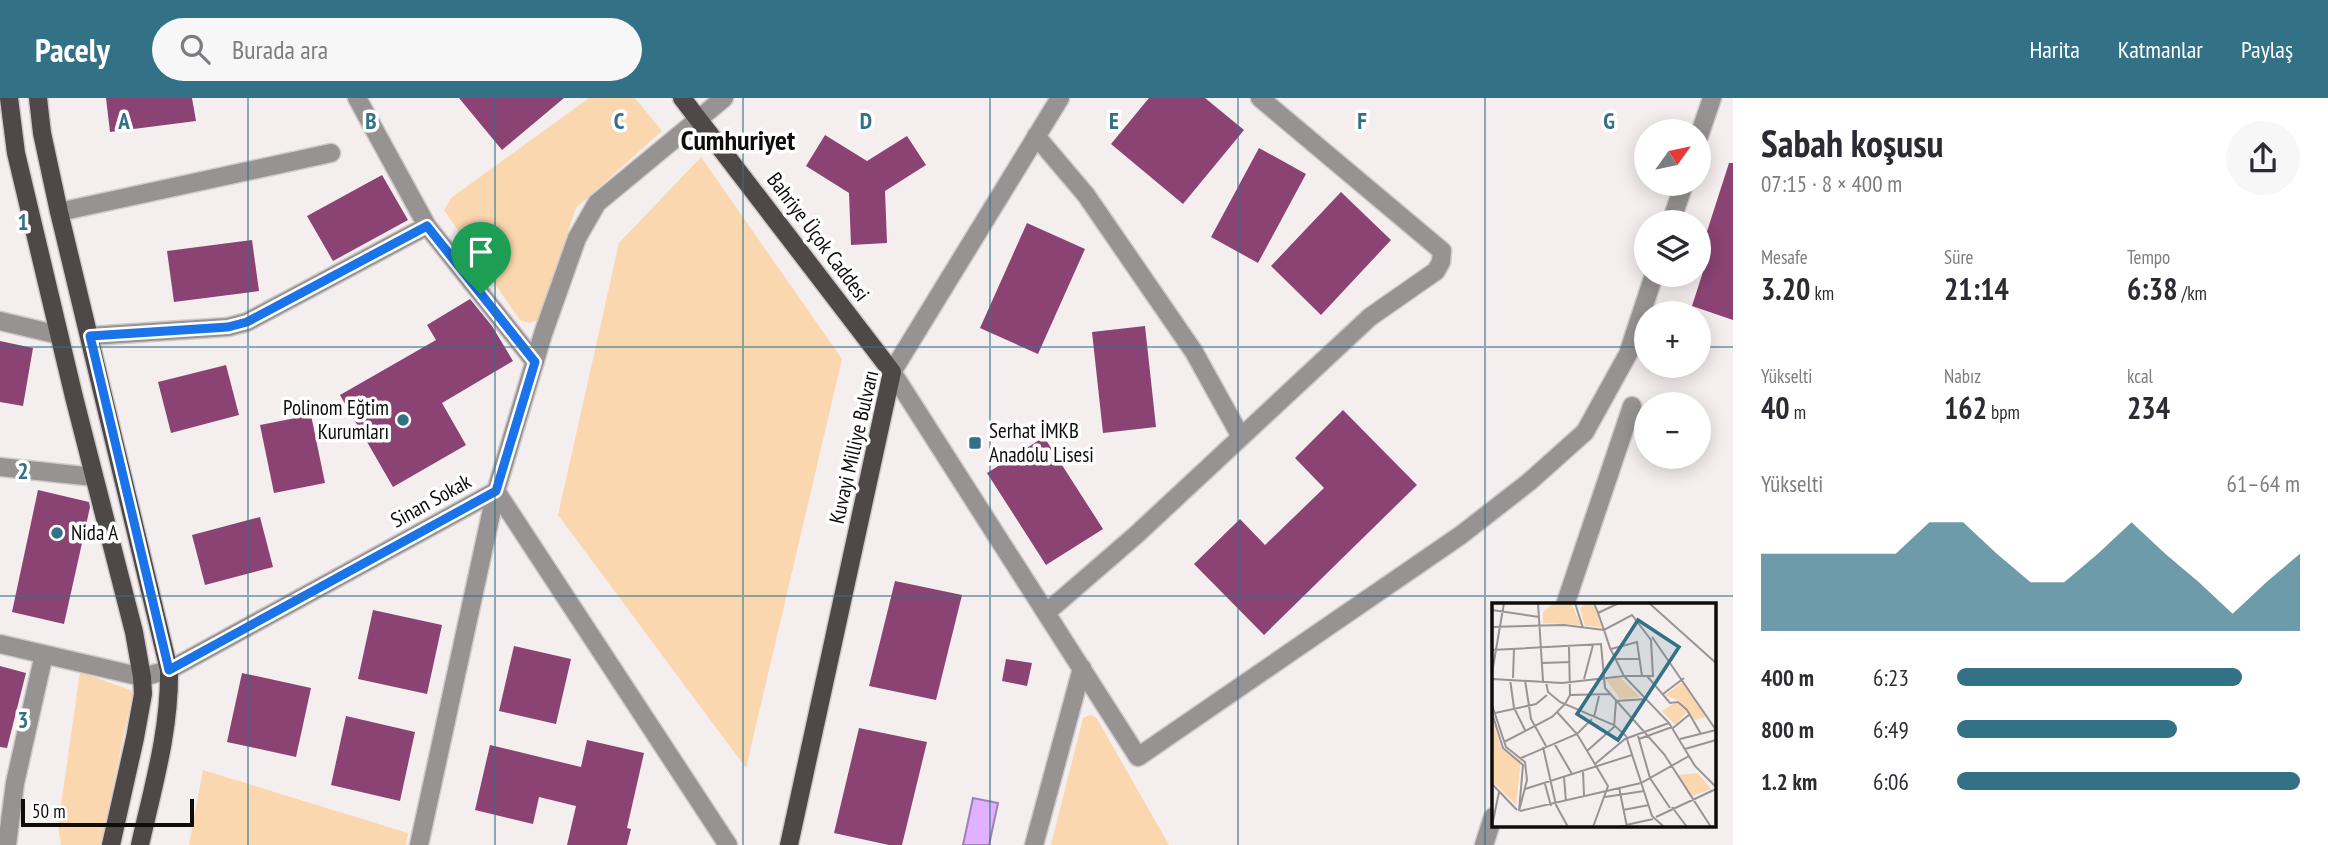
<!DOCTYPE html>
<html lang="tr">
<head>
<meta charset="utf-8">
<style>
	:root { --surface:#fff; --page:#f7f7f7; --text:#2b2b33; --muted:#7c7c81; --accent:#327186 }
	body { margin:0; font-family:"PT Sans Narrow",sans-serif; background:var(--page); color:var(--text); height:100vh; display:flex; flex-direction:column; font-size:26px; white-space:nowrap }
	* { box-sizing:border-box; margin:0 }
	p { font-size:23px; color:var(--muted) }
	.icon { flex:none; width:38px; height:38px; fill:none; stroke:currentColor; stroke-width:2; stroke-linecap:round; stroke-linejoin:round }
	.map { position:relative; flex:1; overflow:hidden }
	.details { display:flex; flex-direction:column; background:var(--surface); width:595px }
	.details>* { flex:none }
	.needle { width:46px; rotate:57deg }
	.controls { position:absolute; left:1634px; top:21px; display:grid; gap:14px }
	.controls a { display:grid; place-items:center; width:77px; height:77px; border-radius:50%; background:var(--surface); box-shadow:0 4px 18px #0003; font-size:35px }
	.scale { position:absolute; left:21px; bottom:18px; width:173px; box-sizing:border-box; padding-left:7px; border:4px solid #0f0c0c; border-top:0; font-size:19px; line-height:24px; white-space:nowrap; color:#0f0c0c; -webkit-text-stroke:5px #fff; paint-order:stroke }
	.pin { position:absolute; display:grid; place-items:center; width:60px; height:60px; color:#fff; margin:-72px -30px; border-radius:50% 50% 50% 0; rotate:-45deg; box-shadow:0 0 7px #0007 }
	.pin .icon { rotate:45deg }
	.round { display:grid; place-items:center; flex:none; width:74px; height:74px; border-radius:37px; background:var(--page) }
	.headline { display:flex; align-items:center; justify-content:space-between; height:119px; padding:0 28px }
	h1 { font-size:38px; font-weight:700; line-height:52px }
	.figures { display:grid; grid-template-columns:repeat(3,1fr); gap:10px; height:119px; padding:7px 28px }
	.figures div { display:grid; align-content:center }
	.figures b { font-size:30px; font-weight:700 }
	.figures small { font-size:19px; font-weight:400 }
	.figures p { font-size:19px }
	.chart { height:196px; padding:14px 28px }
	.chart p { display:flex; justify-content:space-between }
	.chart svg { width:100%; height:126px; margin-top:7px; fill:var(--accent); opacity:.7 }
	ul { padding:0 28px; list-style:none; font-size:23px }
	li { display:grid; grid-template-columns:112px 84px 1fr; align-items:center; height:52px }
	li i { height:18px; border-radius:9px; background:var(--accent) }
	header { display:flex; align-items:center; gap:42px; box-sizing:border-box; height:98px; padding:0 35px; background:var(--accent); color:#fff }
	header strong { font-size:33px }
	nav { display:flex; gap:38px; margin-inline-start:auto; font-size:24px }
	.search { width:490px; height:63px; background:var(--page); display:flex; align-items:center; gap:18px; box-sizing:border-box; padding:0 24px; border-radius:38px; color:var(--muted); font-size:26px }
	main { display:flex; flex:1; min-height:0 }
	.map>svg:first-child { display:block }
</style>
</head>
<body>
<header>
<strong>Pacely</strong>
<div class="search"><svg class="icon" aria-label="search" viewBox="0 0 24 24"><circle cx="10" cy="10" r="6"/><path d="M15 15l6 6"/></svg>Burada ara</div>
<nav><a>Harita</a><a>Katmanlar</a><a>Paylaş</a></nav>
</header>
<main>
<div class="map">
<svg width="1733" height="747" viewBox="0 0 1733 747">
	<rect width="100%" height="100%" fill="#f5eeee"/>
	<!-- green -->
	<path fill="#fbd7af" d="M589,0H635L662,33L576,110L538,222L529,225L520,222L444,112L451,100Z
		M701,59L842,261L746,670L558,417L619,145Z
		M80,574L133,593L101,747H61L58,728Z
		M1090,617L1096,619L1169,747H1051L1083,620Z
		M203,672L408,735L406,747H189Z"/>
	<!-- water -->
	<path fill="#dfb1fe" stroke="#a180b5" stroke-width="2" d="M973,700L998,705L989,747H963Z"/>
	<!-- building -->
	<path fill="#8b4374" d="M106,0H192L196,23L110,34Z
		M459,0H564L502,52Z
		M1149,0H1205L1244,32L1183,106L1111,46Z
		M825,37L867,63L907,38L926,67L885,93L887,145L851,147L849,95L806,68Z
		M1259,50L1306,76L1258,165L1211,139Z
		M1729,65H1733V222L1692,208L1710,152L1702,149Z
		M382,77L408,122L333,163L307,118Z
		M1341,94L1391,142L1321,217L1271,168Z
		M1027,125L1085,151L1038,256L980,230Z
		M252,142L259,193L174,204L167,153Z
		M470,201L492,228L513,263L442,305L466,347L393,389L340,297L436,242L427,227Z
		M1145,228L1156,329L1103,335L1092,234Z
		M0,243L33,250L23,308L0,304Z
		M226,267L239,317L171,335L158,284Z
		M1343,312L1417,387L1264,537L1194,466L1240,421L1265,447L1324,390L1295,360Z
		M311,317L325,385L274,395L260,327Z
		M1044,339L1103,431L1046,467L987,375Z
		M38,392L89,404L90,409L64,526L12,514Z
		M260,419L273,469L205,487L192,437Z
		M895,483L962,497L936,602L869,588Z
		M373,512L442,527L427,596L358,581Z
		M514,548L571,561L556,626L499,613Z
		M1006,561L1032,565L1027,588L1002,583Z
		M0,568L26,575L7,650L0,649Z
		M242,575L311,590L296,659L227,644Z
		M346,618L415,634L400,703L331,687Z
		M859,630L927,644L902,747H889L834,735Z
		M587,642L644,655L627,730L631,731L627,747H567L576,708L539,699L533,726L475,712L490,647L581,669Z"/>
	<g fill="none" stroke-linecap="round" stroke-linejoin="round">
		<defs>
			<path id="minor" d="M357,0L427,128L535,264
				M1060,0L892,274L1138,659L1461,437L1529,384L1585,334L1628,256L1654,177
				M1036,38L1086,97L1194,254L1241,339
				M1699,38L1712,0
				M59,114L331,55
				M1671,124L1684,86
				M0,223L59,237
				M90,238L228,229L247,224L427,128
				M0,369L94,379
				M1565,507L1632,308
				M1047,514L1136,437L1370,219L1436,173L1441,164L1442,153L1260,0
				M0,546L142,579L169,572L496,393L728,747
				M7,747L15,685L44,556
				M419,747L496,393L543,236L577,140L597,105L724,0
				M1034,747L1082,570
				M1484,747L1493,719"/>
			<path id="major" d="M9,0L16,55L74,299L134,534L142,579L143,596L135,640L111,747
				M38,0L42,35L59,114L169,572C170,632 153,689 140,747
				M682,0L892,274L789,747"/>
		</defs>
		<!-- minor casing -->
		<use href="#minor" stroke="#d0caca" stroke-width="21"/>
		<!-- major casing -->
		<use href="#major" stroke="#d0caca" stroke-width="21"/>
		<!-- minor -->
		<use href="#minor" stroke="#969392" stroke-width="18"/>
		<!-- major -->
		<use href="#major" stroke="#4e4948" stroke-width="18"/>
	</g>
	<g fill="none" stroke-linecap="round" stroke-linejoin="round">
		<defs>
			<path id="route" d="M427,128L535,264L496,393L169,572L90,238L228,229L247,224Z"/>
		</defs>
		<!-- route casing -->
		<use href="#route" stroke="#fff" stroke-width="14"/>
		<!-- route -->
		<use href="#route" stroke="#1a73e8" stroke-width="9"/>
	</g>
	<!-- grid -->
	<path fill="none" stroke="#327186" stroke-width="2" stroke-opacity="0.55" d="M248,0V747M495,0V747M743,0V747M990,0V747M1238,0V747M1485,0V747M0,249H1647M1699,249H1733M0,498H1733"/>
	<!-- markers -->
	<g fill="#327186" stroke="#fff" stroke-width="2.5">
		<circle cx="403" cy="322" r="7"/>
		<rect x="968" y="338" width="14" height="14" rx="3.5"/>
		<circle cx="57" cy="435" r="7"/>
	</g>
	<g text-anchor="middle" stroke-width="7" stroke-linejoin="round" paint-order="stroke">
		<!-- street labels -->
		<g font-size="21" fill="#0f0c0c" stroke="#fff">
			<text transform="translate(818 139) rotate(53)" y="7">Bahriye Üçok Caddesi</text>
			<text transform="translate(854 349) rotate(-77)" y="7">Kuvayi Milliye Bulvarı</text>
			<text transform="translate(431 403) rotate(-29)" y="7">Sinan Sokak</text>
		</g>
		<!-- poi labels -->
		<g font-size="21" fill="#0f0c0c" stroke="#fff" text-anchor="start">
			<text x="389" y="317" text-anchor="end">Polinom Eğtim<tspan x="389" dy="24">Kurumları</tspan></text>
			<text x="989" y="340">Serhat İMKB<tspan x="989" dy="24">Anadolu Lisesi</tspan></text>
			<text x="71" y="442">Nida A</text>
		</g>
		<!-- district labels -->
		<g font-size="28" font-weight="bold" fill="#0f0c0c" stroke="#fff">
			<text x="738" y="52">Cumhuriyet</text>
		</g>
	</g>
	<!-- overview -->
	<g transform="translate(1492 505)">
		<rect width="224" height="224" fill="#f5eeee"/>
		<path d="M62,0H79L89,22L51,20V9ZM94,0H101L110,24L93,23L88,5ZM113,75H129L148,94L128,96ZM192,78L214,114L203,117L187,98L173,92ZM184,99L195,109L183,122L170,108ZM0,115L9,145L29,157L24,202L2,180ZM206,170L219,186L198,194L186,172Z" fill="#fbd7af"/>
		<path fill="none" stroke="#999494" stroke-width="2" d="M46,0L51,78M83,0L91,25M157,0L224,60M0,7L47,14M106,10L127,0M0,24L72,22L112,27L140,12L159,37L161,73H132L118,45L112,27L106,10L102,0M160,34L224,127M119,46L145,39L150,73M0,47L109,41L113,85L172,151L219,224M124,56H147M50,60L78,59M0,70L12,0M155,73L178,100L186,99L195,107L209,131M21,75L22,45M0,76L70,80L132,73L177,120L203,163L224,184M18,76L22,105L33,127M92,76L101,42M33,77L39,116L54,143M54,79L56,89L68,99L122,122L134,133L160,213L172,224M171,91L192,75M78,92L118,91M0,102L14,144L33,159L35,177L27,208L31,162L11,145L0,110M65,109L85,131L116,183L101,224M3,110L44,101L55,92M102,114L107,93M181,125L198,111M146,133L158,175L178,205M147,136L180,124M188,136L224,127M12,139L60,114L73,101L78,92L77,44M62,140L80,171M51,144L64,202L76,224M193,146L224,137M95,148L122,124L124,98L155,96M29,155L85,131L100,116M103,161L133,136L177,120M91,167L92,193M72,174L74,199M0,181L25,207M53,181L59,203M127,184L135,224M33,186L140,152M113,194L152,188M180,204L195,224M131,207L157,202M28,208L149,180L197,153M164,214L224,186M0,223L7,189M125,224L161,216"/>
		<path fill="#327186" fill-opacity="0.15" stroke="#327186" stroke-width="3.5" d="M146,17L187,44L126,137L85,111Z"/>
		<rect width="224" height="224" fill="none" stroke="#0f0c0c" stroke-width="3.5"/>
	</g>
	<g font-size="23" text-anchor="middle" font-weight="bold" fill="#327186" stroke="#fff" stroke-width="7" stroke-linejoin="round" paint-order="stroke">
		<text x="124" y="31">A</text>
		<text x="371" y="31">B</text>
		<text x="619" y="31">C</text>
		<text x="866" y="31">D</text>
		<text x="1114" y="31">E</text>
		<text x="1362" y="31">F</text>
		<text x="1609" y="31">G</text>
		<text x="23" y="132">1</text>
		<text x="23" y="381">2</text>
		<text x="23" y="630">3</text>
	</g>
</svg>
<div class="controls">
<a><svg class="needle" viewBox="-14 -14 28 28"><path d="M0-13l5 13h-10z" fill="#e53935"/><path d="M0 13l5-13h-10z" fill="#7c7c81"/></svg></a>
<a><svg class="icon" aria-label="layers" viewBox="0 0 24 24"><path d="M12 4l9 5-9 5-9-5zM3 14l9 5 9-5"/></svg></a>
<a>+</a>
<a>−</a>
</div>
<div class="scale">50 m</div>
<div class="pin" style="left:481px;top:196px;background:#1e9e55"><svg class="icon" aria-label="arrive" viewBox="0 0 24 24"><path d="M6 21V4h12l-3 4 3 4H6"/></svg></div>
</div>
<section class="details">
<div class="headline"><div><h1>Sabah koşusu</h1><p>07:15 · 8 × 400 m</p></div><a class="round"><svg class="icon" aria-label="share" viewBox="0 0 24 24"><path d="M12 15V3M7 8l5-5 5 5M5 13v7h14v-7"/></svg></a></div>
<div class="figures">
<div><p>Mesafe</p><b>3.20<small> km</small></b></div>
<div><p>Süre</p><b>21:14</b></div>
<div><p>Tempo</p><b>6:38<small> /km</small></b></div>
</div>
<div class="figures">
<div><p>Yükselti</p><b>40<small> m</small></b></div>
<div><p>Nabız</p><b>162<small> bpm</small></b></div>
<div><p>kcal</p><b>234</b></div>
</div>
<div class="chart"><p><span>Yükselti</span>61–64 m</p>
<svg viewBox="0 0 160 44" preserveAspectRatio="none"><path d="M0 44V17L10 17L20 17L30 17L40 17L50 6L60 6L70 17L80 27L90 27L100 17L110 6L120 17L130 27L140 38L150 27L160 17V44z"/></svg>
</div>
<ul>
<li><b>400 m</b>6:23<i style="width:83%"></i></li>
<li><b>800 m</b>6:49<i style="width:64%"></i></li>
<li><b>1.2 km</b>6:06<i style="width:100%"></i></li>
</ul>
</section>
</main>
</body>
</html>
